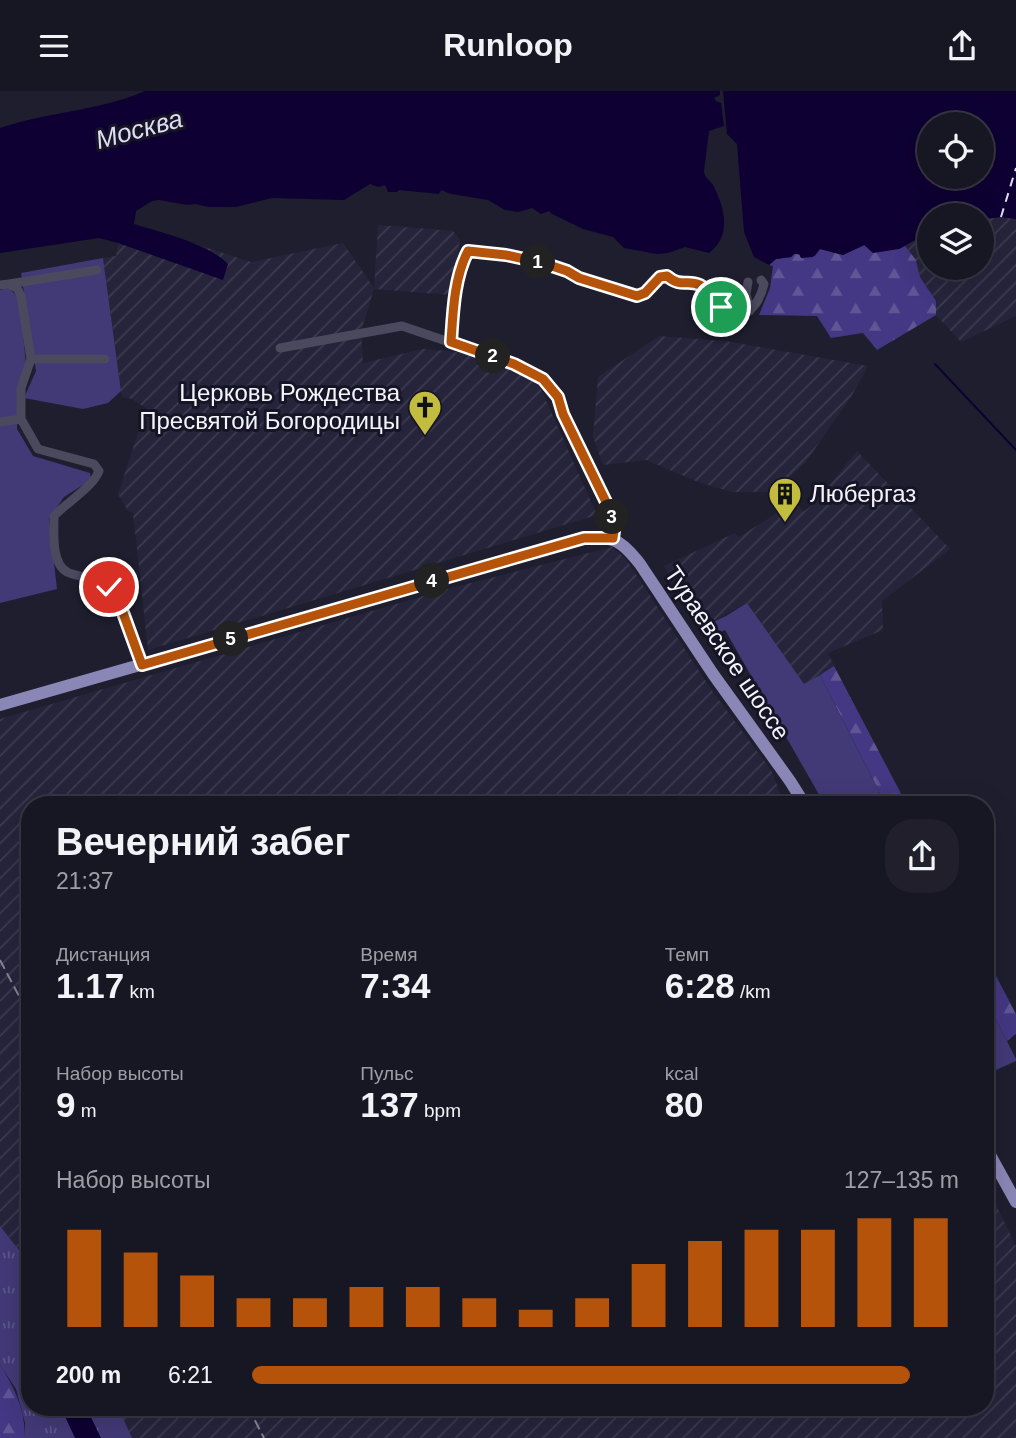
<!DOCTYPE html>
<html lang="ru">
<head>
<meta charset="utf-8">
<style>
	:root { --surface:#171623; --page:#201f2b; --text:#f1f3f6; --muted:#9e9fa6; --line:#363541; --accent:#b45309 }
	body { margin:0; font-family:Arial,sans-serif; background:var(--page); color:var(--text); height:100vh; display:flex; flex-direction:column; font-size:26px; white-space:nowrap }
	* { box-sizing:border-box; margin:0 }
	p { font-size:23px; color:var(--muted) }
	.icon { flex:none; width:38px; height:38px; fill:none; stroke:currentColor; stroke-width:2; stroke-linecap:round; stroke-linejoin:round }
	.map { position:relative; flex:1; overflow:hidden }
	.sheet { position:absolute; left:21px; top:705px; width:973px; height:620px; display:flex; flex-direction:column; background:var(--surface); border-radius:28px; box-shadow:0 7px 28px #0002,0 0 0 2px var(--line) }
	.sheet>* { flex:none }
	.tools { position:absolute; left:917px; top:21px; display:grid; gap:14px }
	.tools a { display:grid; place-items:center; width:77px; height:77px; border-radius:50%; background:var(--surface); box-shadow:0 7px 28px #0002,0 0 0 2px var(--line); font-size:35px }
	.pin { position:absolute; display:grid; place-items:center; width:60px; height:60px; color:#fff; margin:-30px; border:4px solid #fff; border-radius:50%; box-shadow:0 2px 7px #0007 }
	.km { position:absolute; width:35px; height:35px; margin:-18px; border-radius:50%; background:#222; color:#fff; font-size:19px; line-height:35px; text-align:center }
	.round { display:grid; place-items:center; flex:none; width:74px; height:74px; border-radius:28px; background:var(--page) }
	.head { display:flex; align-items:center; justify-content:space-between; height:119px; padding:0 35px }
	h1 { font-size:38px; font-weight:600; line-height:52px }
	.figures { display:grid; grid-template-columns:repeat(3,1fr); gap:10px; height:119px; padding:7px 35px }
	.figures div { display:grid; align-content:center }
	.figures b { font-size:35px; font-weight:600 }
	.figures small { font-size:19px; font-weight:400 }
	.figures p { font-size:19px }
	.chart { height:196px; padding:14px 35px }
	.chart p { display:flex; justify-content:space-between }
	.chart svg { width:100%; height:126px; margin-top:7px; stroke:var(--accent); stroke-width:6 }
	ul { padding:0 35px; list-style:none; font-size:23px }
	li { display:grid; grid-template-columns:112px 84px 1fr; align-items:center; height:52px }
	li i { height:18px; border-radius:9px; background:var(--accent) }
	header { display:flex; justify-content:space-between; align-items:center; height:91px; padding:0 35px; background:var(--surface); font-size:32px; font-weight:600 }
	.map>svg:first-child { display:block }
</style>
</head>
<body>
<header><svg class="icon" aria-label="menu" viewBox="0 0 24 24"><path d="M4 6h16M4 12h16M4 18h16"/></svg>Runloop<svg class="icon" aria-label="share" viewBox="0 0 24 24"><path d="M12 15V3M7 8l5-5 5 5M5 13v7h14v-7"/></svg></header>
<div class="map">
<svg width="1016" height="1347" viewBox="0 0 1016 1347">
	<defs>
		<pattern id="industrial-furrows" width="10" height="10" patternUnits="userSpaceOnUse" patternTransform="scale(1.75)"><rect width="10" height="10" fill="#26243b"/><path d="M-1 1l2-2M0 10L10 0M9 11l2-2" fill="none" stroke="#3b3a4e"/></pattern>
		<pattern id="grass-tufts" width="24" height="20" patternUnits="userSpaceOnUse" patternTransform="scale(1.75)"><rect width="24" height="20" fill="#423977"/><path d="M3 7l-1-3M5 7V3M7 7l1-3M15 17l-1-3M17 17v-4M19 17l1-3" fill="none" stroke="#5e568b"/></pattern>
		<pattern id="forest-firs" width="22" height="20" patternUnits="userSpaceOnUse" patternTransform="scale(1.75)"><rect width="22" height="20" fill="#443783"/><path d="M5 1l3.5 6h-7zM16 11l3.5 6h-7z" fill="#605595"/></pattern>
	</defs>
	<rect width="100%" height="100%" fill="#1f1e2f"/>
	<!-- industrial -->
	<path fill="url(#industrial-furrows)" d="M1001,126L1016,128V225L961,251L936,224V210L920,186L916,169L905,155L915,149L929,146V177H982V128Z
		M134,133L251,171L343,152L374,197L378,134L453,140L460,149L452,204L374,198L361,240L363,272L423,258L449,260L472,264L498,272L536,292L540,296L597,424L148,559L133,422L128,420L118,403L146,317L132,308L122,306L103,167L116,165L118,152Z
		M659,245L725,250L868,275L851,306L805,372L773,401H732L698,391L646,369L603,374L593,345L598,286Z
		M857,360L950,458L882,510L883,539L828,562L834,575L804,594L747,512L702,536L664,475L735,442L739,446L796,410L803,421L815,412Z
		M612,456L626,468L710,597L771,679L785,714H30V1173L0,1135V628L451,497Z
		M985,1091L1016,1155V1347H132L118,1316H985Z"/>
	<!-- grass -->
	<path fill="url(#grass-tufts)" d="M0,1135L30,1173V1316H118L132,1347H25V1332L16,1298L0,1274Z"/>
	<!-- forest -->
	<path fill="url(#forest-firs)" d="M865,154L899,158L905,155L916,169L920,186L936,210V224L877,259L863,242L831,247L817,225L759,224L770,197L773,175L769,174L776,168L791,166L794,163L815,165L820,158L843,164Z
		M834,575L907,714H886L820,584Z
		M985,864L1016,923V943L1007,950L985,907Z
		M0,1274C15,1297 25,1319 25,1347H0Z"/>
	<!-- garden -->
	<path fill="#423977" d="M103,167L121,300L108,312L83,318L24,307L36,280L21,182Z
		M10,197L20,210L26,274L17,305V338L33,365L90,382L91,389L64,406L49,428L57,498L0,512V199Z
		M747,512L804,593L820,584L886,714H825L725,539L708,547L702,536L726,525Z
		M985,907L1016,968V970L985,984Z"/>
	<!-- water -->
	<path fill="#0e0033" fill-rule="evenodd" d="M145,0H720V4L714,7L716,10L721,12L724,35L709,40L704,80C705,88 709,88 713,94C725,117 732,145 709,162L685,156L668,162L657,163L624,157L613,146L583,138L552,123L549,120L541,123L532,117L518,121L505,119L488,109L451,103L441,99L439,103L399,99L397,101H388L385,94L378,96L370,93L344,109L272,107L236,116H208L196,113L187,114L159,109L152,110L136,120L134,133C163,142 207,152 228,173L223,189L118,152L99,147L0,162V37C47,21 99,20 145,0Z
		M723,0H1016V128L1001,126L982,128V124H929V146L915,149L899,158L873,162L864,154L843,164L820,158L813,166L801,167L799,163H794L791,166L776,168L769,174L754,166L744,141L737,53L727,43ZM982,33V86H929V33Z
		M63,1316H86L101,1347H75L62,1319Z"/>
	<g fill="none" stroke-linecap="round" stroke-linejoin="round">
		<!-- stream -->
		<path stroke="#0e0033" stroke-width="2" d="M935,273L1016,359"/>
		<!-- ferry -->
		<path stroke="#deddf4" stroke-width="2" stroke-dasharray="9 7" stroke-linecap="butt" d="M1001,126L1016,77"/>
		<!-- minor -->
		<path stroke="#4a495d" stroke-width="9" d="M468,160L506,164L543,172L555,175L579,187L637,205L645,202L660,186L667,185C681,198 691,186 703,195C710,201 715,211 722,216C744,234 759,214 764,193L761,189
			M748,191L746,203L750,220
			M9,193L97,179
			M0,194L9,193L17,197L21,205L31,268L21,297V328L38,358L94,373L99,380C93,396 67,411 54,425C54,441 51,472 67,481C80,487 96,486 108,495C124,507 136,555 142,574
			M451,251C454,218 457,188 469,158
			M280,257L402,235L514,273L543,288L558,306L563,323L607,413L615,433L613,448
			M31,268H105
			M0,331L21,328"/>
		<!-- major -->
		<path stroke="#8a86b6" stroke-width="12" d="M0,614L584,447C614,445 621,449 640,473L713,583L790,690L805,714
			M985,1055L1016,1111"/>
		<!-- rail -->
		<path stroke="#848491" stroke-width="2" stroke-dasharray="10 5" stroke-linecap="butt" d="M0,869L30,926
			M248,1316L264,1347"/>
	</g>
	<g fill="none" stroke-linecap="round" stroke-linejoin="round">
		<defs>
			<path id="route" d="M109,496L118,508L142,574L584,447H613L615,433L607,413L563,323L558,306L543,288L514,273L451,251C453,221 454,187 468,160L506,164L543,172L567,180L579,187L637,205L645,202L660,186L667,185C681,197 687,188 700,194C708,198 715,209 721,216"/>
		</defs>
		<!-- route casing -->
		<use href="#route" stroke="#fff" stroke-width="14"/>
		<!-- route -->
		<use href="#route" stroke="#b45309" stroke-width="9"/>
	</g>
	<!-- icons -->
	<defs>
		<symbol id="church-pin" viewBox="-11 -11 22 30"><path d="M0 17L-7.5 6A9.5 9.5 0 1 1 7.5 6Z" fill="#c2bd3f" stroke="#161425"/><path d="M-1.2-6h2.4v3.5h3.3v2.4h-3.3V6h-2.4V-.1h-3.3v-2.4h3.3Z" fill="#111"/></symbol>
		<symbol id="building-pin" viewBox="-11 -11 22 30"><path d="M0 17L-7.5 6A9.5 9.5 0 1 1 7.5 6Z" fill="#c2bd3f" stroke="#161425"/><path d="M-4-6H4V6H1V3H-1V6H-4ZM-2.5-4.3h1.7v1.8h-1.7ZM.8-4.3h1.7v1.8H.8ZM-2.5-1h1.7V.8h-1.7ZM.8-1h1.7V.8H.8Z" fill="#111"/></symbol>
	</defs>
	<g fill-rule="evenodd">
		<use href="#church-pin" x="406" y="297" width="38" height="52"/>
		<use href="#building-pin" x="766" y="384" width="38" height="52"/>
	</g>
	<g text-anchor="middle" stroke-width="6" stroke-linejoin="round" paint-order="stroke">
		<!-- poi labels -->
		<g font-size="24" fill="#f4f4fd" stroke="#161425" text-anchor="end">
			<text x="400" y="310">Церковь Рождества<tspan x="400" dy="28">Пресвятой Богородицы</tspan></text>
			<text x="810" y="411" text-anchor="start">Любергаз</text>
		</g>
		<!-- street labels -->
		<g font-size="24" fill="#f4f4fd" stroke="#161425">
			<text transform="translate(727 562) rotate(56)" y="8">Тураевское шоссе</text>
		</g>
		<!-- water labels -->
		<g font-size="26" font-style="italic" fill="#deddf4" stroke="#161425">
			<text transform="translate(139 38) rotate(-15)" y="9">Москва</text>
		</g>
	</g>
</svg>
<div class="tools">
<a><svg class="icon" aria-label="locate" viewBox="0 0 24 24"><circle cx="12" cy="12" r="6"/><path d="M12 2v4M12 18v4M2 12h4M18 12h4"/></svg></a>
<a><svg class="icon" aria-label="layers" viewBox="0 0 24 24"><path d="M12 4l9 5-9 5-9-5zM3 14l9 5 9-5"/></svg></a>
</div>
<div class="pin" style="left:721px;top:216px;background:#1e9e55"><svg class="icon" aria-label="arrive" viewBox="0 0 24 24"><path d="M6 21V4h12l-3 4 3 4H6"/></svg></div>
<div class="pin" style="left:109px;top:496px;background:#d93025"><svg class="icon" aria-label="check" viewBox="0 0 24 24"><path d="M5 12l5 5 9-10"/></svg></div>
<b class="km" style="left:538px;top:171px">1</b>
<b class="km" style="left:493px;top:265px">2</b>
<b class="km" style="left:612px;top:426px">3</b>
<b class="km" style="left:432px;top:490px">4</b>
<b class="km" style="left:231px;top:548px">5</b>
<section class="sheet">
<div class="head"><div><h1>Вечерний забег</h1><p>21:37</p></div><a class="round"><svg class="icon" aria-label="share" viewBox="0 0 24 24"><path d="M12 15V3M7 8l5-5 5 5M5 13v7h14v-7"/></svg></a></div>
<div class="figures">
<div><p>Дистанция</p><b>1.17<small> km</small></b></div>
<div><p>Время</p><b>7:34</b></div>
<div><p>Темп</p><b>6:28<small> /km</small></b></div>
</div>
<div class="figures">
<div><p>Набор высоты</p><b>9<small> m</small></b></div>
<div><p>Пульс</p><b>137<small> bpm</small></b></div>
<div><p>kcal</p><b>80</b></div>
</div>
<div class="chart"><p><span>Набор высоты</span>127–135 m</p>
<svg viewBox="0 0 160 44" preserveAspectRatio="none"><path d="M5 44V10M15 44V18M25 44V26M35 44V34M45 44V34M55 44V30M65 44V30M75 44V34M85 44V38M95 44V34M105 44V22M115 44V14M125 44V10M135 44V10M145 44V6M155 44V6"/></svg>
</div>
<ul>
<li><b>200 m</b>6:21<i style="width:93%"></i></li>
</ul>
</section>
</div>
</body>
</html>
